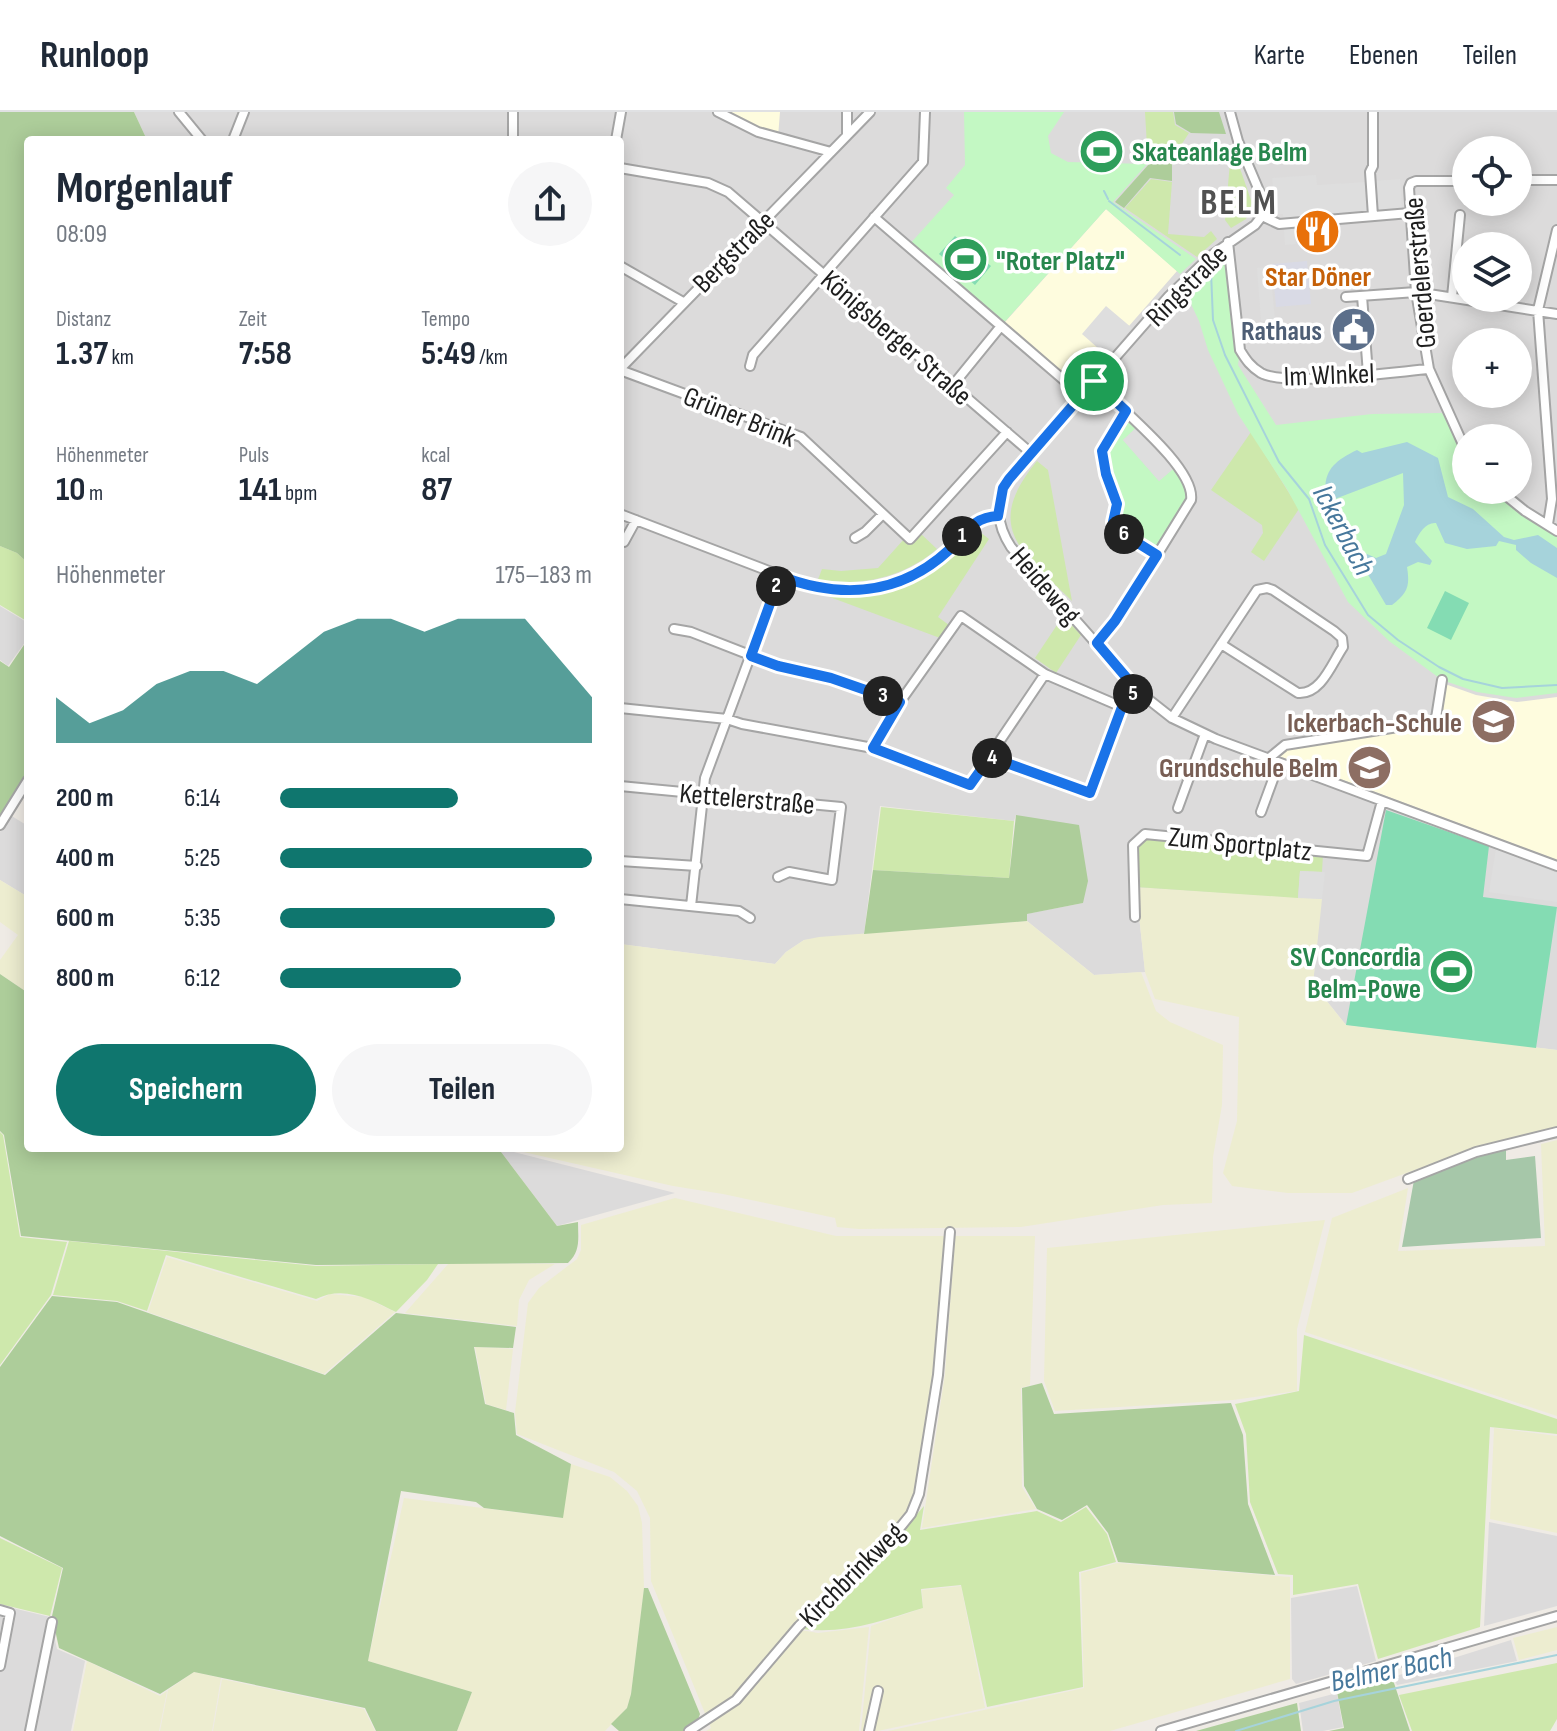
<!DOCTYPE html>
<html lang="de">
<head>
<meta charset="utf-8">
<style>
	:root { --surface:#fff; --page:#f6f6f7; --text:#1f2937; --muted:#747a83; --line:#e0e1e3; --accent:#0f766e }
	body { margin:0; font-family:"Sofia Sans Condensed",sans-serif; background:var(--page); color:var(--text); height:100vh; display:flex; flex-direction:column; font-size:30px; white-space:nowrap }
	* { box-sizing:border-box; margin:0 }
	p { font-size:26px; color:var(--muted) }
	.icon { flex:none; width:44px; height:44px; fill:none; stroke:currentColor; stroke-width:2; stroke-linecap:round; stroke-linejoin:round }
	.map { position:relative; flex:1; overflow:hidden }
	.sheet { position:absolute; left:24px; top:24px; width:600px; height:1016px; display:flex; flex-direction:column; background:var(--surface); border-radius:8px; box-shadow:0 4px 20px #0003 }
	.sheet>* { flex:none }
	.tools { position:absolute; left:1452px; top:24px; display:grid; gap:16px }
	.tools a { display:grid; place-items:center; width:80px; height:80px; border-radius:50%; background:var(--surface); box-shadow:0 4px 20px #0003; font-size:40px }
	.pin { position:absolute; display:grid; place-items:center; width:68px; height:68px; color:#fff; margin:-34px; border:4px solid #fff; border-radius:50%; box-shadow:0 2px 8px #0007 }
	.km { position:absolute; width:40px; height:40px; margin:-20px; border-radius:50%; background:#222; color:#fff; font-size:22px; line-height:40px; text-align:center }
	.round { display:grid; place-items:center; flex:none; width:84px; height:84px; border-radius:42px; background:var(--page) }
	.headline { display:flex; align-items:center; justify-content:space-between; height:136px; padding:0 32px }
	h1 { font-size:44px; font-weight:700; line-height:60px }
	.metrics { display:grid; grid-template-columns:repeat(3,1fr); gap:12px; height:136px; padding:8px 32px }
	.metrics div { display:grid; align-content:center }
	.metrics b { font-size:34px; font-weight:700 }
	.metrics small { font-size:22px; font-weight:400 }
	.metrics p { font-size:22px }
	.chart { height:224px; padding:16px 32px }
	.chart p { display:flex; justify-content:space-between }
	.chart svg { width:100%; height:144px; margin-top:8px; fill:var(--accent); opacity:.7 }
	.primary-button { display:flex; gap:16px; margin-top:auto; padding:16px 32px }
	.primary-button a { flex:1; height:92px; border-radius:48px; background:var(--accent); color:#fff; font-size:32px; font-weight:700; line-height:92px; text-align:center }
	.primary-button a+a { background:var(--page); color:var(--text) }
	ul { padding:0 32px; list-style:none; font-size:26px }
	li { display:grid; grid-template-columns:128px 96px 1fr; align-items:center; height:60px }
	li i { height:20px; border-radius:10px; background:var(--accent) }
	header { display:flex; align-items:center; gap:48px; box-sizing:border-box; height:112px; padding:0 40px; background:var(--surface); border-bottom:2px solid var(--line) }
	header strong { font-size:38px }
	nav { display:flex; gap:44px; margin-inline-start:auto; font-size:28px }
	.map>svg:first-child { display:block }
</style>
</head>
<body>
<header>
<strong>Runloop</strong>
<nav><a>Karte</a><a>Ebenen</a><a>Teilen</a></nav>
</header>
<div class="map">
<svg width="1557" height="1619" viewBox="0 0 1557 1619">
	<rect width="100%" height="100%" fill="#efebe5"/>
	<!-- residential -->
	<path fill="#dcdbdb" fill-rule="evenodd" d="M134,0H1557V938L1346,913L1313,872L1321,787L1136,776L1145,860L1094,863L1027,809L1026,802L1083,791L1016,703L1014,709L880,694L864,822L804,828L786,840L775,852L620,832V28H147ZM1466,38H1518V90H1466ZM1466,134H1518V186H1466ZM1466,230H1518V282H1466ZM1466,326H1518V378H1466Z
		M0,494L28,511V526L8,554L0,548Z
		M10,703L28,714V785L0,768V720Z
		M498,1036L675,1081L557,1114Z
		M1489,1410L1557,1424V1494L1484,1514Z
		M1357,1474L1376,1549L1296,1572L1292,1567L1291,1486Z
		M0,1493L50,1505L57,1537L85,1549L71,1619H0Z
		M1511,1528L1517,1549L1397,1573L1393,1565Z
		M1337,1581L1343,1615L1323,1619H1303L1299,1591Z"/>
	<!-- education -->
	<path fill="#fefcde" d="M725,0H780L778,25L760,17Z
		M1106,97L1177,159L1081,269L1069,267L1005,210Z
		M1445,572L1476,583L1517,590L1557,585V748L1279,644L1287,636L1429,616L1442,608Z"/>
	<!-- farmland -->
	<path fill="#ededd0" d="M0,768L28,785V881L0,862V848L18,823L0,810Z
		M1136,775L1322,787L1313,872L1346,913L1557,938V1015L1483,1033L1352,1081H1288L1232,1074L1223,1061L1237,1009L1239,905L1155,887L1145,860Z
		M1027,809L1094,863L1141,860L1156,899L1170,910L1223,933L1222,993L1213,1045L1212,1091L1163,1093L1021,1115L859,1117L837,1115L835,1106L723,1082L673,1074L506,1036H620V832L775,852L786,840L804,828L819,825Z
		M1557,1028V1304L1305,1220L1332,1106L1408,1076L1398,1139L1545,1134L1541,1032Z
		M675,1086L836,1124H946L935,1263L916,1381L909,1399L894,1418L794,1517L818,1521L869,1515L859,1619H706L711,1616L651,1469L650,1406L637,1379L614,1360L517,1322L515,1300L528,1191L539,1176L577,1147L581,1138V1113Z
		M1325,1108L1297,1217V1279L1233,1288L1055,1299L1044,1269L1047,1136Z
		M955,1124H1035L1030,1273L1021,1276L1022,1375L1036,1397L922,1416L945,1262Z
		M167,1145L317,1189L330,1182L364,1185L395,1200L324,1262L148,1200Z
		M449,1151L555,1152L529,1168L519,1188L517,1214L405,1201Z
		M475,1235L513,1237L506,1298L486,1292Z
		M1494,1316L1557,1324V1421L1490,1407Z
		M571,1352L610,1365L627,1379L638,1394L642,1411L644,1476L631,1582L627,1596L605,1619H457L472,1580L368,1549L404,1386L562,1406Z
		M1117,1451L1290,1465V1567L1110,1619H888L1084,1576L1081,1461Z
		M961,1474L985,1596L878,1619H861L871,1514L923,1496L922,1478Z
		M1557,1515V1538L1519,1548L1513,1526Z
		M87,1549L160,1584L167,1579L159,1619H73Z
		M194,1560L221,1566L212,1619H160L168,1578Z
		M222,1567L364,1597L375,1619H213Z"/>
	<!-- grass -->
	<path fill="#cee8ac" d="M1145,0H1173L1175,13L1189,21L1172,47L1148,51Z
		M1235,42L1252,91L1246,107L1231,116L1225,108L1230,50Z
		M1151,67L1172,70L1168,122L1204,125L1211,119L1217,127L1197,145L1125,96Z
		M1251,320L1299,397L1264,449L1251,440L1263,421L1262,413L1211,378Z
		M1037,349L1048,358L1072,489C1022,440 982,416 1037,349Z
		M976,417L989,427L938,505L949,513L940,526L827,484C891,490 935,465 976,417Z
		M920,421L937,437C903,466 860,474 817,470L822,457L841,459L878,456L905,426L910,431Z
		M0,434L17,441L28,451V503L25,508L0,493Z
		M1063,504L1081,523L1056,561L1035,546Z
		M881,695L1014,709L1009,766L873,758Z
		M1149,723L1323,742L1322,760L1300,759L1298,786L1136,775V732Z
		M0,1020L3,1023L20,1125L67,1130L51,1183L0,1253Z
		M69,1129L316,1154L438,1152L427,1168L396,1200C370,1187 344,1173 316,1187L166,1143L147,1199L117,1189L53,1183Z
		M1304,1223L1557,1307V1322L1490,1315L1480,1515L1378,1547L1358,1472L1293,1483V1463L1278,1462L1250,1390L1246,1322L1235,1292L1299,1279Z
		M924,1394L920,1418L1037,1399L1061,1410L1086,1395L1107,1422L1116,1450L1079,1460L1083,1575L987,1595L961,1473L921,1477L923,1496C884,1508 844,1523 803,1517L873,1453Z
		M0,1426L62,1456L50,1504L0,1492Z
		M1557,1551V1607L1550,1619H1412L1399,1583Z"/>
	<!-- forest -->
	<path fill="#adcd9a" d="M0,0H134L147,28H28V451L17,441L0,434Z
		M1174,0H1219L1226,22L1191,21L1176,12Z
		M1172,49V69L1150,66L1124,96L1115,90L1149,52Z
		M28,527V661L0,706V549L9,555Z
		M1016,703L1079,713L1088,769L1083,791L1027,802V809L864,822L873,758L1009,766Z
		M0,862L28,881V1036H498L557,1114L578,1110C578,1126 581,1139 568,1151L316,1153L21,1124L4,1023L0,1019Z
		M52,1184L117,1190L325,1263L396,1201L516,1215L513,1236L474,1235L485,1292L514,1301L516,1323L571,1352L563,1406L484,1396L476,1390L401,1379L368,1549L472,1580L457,1619H376L365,1596L194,1560L160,1582L59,1536L52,1504L63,1456L0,1424V1255Z
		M1042,1271L1054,1302L1231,1291L1243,1323L1248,1392L1275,1463L1118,1450L1108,1421L1087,1393L1062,1408L1037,1397L1024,1374L1022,1276Z
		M644,1476H648L700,1602L697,1611L684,1619H619L611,1612L627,1596L631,1582Z
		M1392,1565L1410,1619H1329L1344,1616L1337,1580Z
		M1297,1591L1301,1619H1196Z"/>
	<!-- cemetery -->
	<path fill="#a6c7a9" d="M1506,1035V1048L1535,1044L1541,1126L1402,1135L1414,1068Z"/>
	<!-- park -->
	<path fill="#c3f8c3" d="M964,0H1064L1048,24L1051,41L1068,50L1147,52L1113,90L1196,147L1180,162L1106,97L1001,214L908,134L954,83L946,76L965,53Z
		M1228,130L1240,238L1238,253L1276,313L1372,302L1442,301L1466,345V378H1490L1557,423V581L1516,586L1477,580L1442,568L1389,529L1348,490L1287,377L1238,302L1208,238L1199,209L1191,192L1189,179L1197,156Z
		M1128,309L1136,316L1123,328L1159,369L1173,357C1204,377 1172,412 1159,435H1152L1121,416L1118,408L1122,387L1108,345L1110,336Z"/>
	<!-- pitch -->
	<path fill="#84dcb3" d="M955,124L991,154L975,173L939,142Z
		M1445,479L1469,491L1451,528L1427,516Z
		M1386,698L1489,734L1483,785L1557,795L1536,936L1346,913Z"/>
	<!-- parking -->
	<path fill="#dedede" d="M1316,63L1317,73L1367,70L1369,100L1295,106L1296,132L1285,133L1283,102H1276L1272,66Z
		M1400,67L1402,97L1377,99L1375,69Z
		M1270,155L1275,208L1261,209L1257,156Z
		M1106,194L1132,216L1107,244L1082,222Z
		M1136,316L1173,357L1159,369L1123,328Z
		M1496,737L1557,761V790L1489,780Z
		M1300,759L1325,760L1322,787L1298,786Z"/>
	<!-- plaza -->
	<path fill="#d9dae5" d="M1307,149L1311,192L1276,195L1272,152Z"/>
	<!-- water -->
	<path fill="#a6d3db" d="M1407,330L1438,346L1448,385L1473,397L1504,425L1514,428L1538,423L1557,436V466L1531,451L1516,438V433L1499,429L1496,434L1467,437L1445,431L1436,411C1426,410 1419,421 1415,430L1432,449L1430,453L1418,450L1407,455C1410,474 1408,481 1392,493H1386L1360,449L1367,442L1376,446L1386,442L1404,393L1403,361L1327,390C1321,361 1332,350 1357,338L1362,341Z"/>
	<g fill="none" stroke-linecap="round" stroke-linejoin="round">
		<!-- stream -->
		<path stroke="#a6d3db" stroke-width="2" d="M1104,79L1108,87
			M1109,89L1180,143
			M1211,160L1213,208L1225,243L1279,350L1309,387L1325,433L1368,503L1398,528L1439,555L1463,567L1502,576L1557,573
			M1236,1619L1334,1589L1557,1543"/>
		<defs>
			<path id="minor" d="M179,0L202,28
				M513,0V28
				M718,0L758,20L831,40
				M1230,0L1238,29L1263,88L1262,104
				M1373,0V54L1370,60L1373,104
				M847,22V0
				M233,28L244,0
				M616,28L621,0
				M620,56L708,71L728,80L1031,341
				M1518,68H1557
				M1466,69H1416L1411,71L1409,76L1416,180L1429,257L1466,339
				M1262,104L1255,113L1212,143L1169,184L1009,367C995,391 996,412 1011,435L1139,580L1172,606L1216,627L1557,754
				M1262,104L1279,112L1410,101
				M874,105L1066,270
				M1228,130L1240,238C1246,248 1251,255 1261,261C1286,275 1394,260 1429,257
				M620,154L683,190
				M1362,184L1368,262
				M1346,185L1416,180L1557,202
				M1452,185L1460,103
				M750,254L753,243L923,50L925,0
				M620,257L870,0
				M620,258L801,325L910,427L1007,320
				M1094,269C1115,293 1196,355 1191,388L1136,477L1097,531
				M953,273L1001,214
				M1126,299L1102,339L1106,362L1117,392L1113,410L1117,418L1157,443
				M1499,378L1525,399L1557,419
				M620,402L808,474L842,479L880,475L917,462L939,447L979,407L998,404
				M1548,412L1552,387L1538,198L1557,118
				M855,426L865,420L883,402
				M620,430H624L636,408
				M674,517L691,520L778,554L831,566L900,590
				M620,596L727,607L742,612L873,636L970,673L1045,562
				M1172,606L1257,478L1267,476L1273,478L1334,519L1342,526L1343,535C1332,551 1321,583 1298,581L1221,532
				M873,636L900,590L961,504L1045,562L1122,595
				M990,645L1090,681L1122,595L1137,578
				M1268,647L1285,633L1429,610L1436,606L1442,568
				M620,674L841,695L832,768L789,760L778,765
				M1178,696L1205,622
				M1261,700L1279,651
				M0,713L28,668
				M620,749L697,754
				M620,787L739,799L750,806
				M691,794L705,666L780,464
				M1135,805L1133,733L1145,722L1367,744L1382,689
				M1408,1067L1476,1040L1557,1020
				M0,1498L10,1501L0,1554
				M30,1619L52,1510
				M689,1619L736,1588L799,1514L894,1423L911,1402L919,1382L938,1263L950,1120
				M869,1619L878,1579
				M1161,1619L1557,1504"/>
		</defs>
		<!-- minor casing -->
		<use href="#minor" stroke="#a5a5a5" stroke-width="12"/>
		<!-- minor -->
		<use href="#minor" stroke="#fff" stroke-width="8"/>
	</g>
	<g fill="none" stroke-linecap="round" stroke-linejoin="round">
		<defs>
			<path id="route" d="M1094,269L1126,299L1102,339L1106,362L1117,392L1113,410L1117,418L1157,443L1115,509L1097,531L1137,578L1122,595L1090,681L990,645L970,673L873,636L900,590L831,566L778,554L751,544L780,464C840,487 899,484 949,438C966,422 972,405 998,404L1003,376L1009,367Z"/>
		</defs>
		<!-- route casing -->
		<use href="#route" stroke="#fff" stroke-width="16"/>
		<!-- route -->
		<use href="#route" stroke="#1a73e8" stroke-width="10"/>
	</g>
	<!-- icons -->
	<defs>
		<symbol id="stadium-disc" viewBox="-11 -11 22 22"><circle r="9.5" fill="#2e9e5b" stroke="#fff"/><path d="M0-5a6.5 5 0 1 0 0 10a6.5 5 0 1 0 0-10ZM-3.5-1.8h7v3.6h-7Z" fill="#fff"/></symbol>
		<symbol id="restaurant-disc" viewBox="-11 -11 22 22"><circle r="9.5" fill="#e8710a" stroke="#fff"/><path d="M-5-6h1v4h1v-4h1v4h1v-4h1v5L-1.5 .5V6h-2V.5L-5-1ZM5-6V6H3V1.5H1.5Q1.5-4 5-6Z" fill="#fff"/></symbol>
		<symbol id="civic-disc" viewBox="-11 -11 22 22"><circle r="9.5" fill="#5c6f8a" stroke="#fff"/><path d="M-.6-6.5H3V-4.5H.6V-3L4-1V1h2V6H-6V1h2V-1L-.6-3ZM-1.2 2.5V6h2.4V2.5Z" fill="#fff"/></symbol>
		<symbol id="school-disc" viewBox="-11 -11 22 22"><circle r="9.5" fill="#8d6e63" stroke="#fff"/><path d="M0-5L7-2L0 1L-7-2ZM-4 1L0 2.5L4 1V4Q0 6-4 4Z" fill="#fff"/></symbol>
	</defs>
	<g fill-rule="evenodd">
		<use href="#stadium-disc" x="1076" y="14" width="51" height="51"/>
		<use href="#restaurant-disc" x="1292" y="94" width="51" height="51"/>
		<use href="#stadium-disc" x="940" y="122" width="51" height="51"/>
		<use href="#civic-disc" x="1328" y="192" width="51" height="51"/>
		<use href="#school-disc" x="1468" y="584" width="51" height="51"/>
		<use href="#school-disc" x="1344" y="630" width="51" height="51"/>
		<use href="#stadium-disc" x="1426" y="834" width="51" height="51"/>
	</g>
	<g text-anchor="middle" stroke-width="7" stroke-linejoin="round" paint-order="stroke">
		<!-- leisure labels -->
		<g font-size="28" font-weight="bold" fill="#27864d" stroke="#fff" text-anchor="start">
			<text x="1132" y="49">Skateanlage Belm</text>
			<text x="996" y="158">"Roter Platz"</text>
			<text x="1421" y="854" text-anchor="end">SV Concordia<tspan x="1421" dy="32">Belm-Powe</tspan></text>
		</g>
		<!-- street labels -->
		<g font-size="28" fill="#1e1e1e" stroke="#fff">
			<text transform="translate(733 139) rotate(-45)" y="10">Bergstraße</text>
			<text transform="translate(1419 161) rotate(-95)" y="10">Goerdelerstraße</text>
			<text transform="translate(1186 173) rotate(-45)" y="10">Ringstraße</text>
			<text transform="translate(897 225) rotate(41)" y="10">Königsberger Straße</text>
			<text transform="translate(1329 262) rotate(-2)" y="10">Im WInkel</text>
			<text transform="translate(740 304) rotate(22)" y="10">Grüner Brink</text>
			<text transform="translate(1046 473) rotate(49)" y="10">Heideweg</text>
			<text transform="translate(747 686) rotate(5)" y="10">Kettelerstraße</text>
			<text transform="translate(1240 731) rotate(6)" y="10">Zum Sportplatz</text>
			<text transform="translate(851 1462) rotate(-45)" y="10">Kirchbrinkweg</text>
		</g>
		<!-- food labels -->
		<g font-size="28" font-weight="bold" fill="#c56008" stroke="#fff">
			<text x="1318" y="174">Star Döner</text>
		</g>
		<!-- service labels -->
		<g font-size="28" font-weight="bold" fill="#4e5e75" stroke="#fff" text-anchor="end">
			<text x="1322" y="228">Rathaus</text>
		</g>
		<!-- education labels -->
		<g font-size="28" font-weight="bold" fill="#785e54" stroke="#fff" text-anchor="end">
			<text x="1462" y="620">Ickerbach-Schule</text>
			<text x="1338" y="665">Grundschule Belm</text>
		</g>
		<!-- water labels -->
		<g font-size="30" font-style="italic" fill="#47789c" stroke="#fff">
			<text transform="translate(1344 418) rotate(62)" y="10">Ickerbach</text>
			<text transform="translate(1391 1557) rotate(-12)" y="10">Belmer Bach</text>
		</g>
		<!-- district labels -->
		<g font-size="36" font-weight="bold" letter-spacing="2" fill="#515151" stroke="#fff">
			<text x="1239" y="102">BELM</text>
		</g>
	</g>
</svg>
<div class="tools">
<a><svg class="icon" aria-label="locate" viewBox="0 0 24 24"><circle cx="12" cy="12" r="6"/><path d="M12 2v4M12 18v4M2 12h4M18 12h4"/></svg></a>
<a><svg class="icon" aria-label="layers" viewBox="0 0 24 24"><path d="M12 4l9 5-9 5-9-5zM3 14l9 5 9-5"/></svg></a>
<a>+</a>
<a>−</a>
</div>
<div class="pin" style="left:1094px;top:269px;background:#1e9e55"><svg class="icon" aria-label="arrive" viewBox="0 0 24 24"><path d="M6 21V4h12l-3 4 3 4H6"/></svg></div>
<b class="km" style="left:962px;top:424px">1</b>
<b class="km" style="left:776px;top:474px">2</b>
<b class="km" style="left:883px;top:584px">3</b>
<b class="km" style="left:992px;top:646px">4</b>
<b class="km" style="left:1133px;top:582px">5</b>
<b class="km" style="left:1124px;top:422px">6</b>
<section class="sheet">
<div class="headline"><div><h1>Morgenlauf</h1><p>08:09</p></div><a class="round"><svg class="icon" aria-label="share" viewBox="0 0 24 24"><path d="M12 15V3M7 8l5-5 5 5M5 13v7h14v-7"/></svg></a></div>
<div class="metrics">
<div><p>Distanz</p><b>1.37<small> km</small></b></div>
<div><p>Zeit</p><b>7:58</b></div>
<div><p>Tempo</p><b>5:49<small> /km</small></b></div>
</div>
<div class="metrics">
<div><p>Höhenmeter</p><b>10<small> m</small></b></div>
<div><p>Puls</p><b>141<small> bpm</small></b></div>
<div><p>kcal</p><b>87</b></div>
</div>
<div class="chart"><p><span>Höhenmeter</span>175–183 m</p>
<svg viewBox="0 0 160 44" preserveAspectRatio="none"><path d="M0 44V30L10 38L20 34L30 26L40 22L50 22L60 26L70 18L80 10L90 6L100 6L110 10L120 6L130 6L140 6L150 18L160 30V44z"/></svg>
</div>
<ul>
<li><b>200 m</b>6:14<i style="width:57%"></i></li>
<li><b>400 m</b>5:25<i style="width:100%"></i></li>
<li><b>600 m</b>5:35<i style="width:88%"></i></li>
<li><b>800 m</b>6:12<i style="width:58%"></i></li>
</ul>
<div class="primary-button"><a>Speichern</a><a>Teilen</a></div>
</section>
</div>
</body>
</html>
